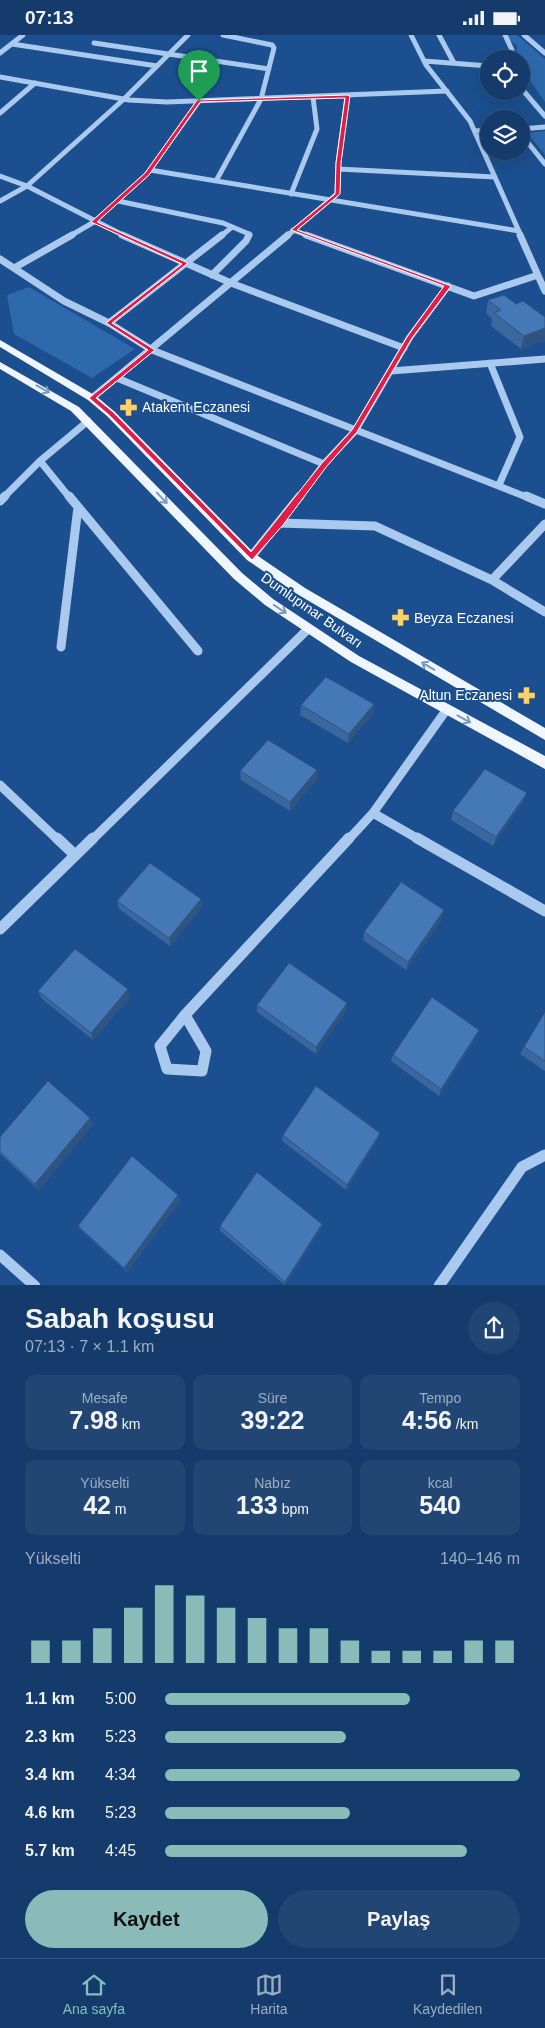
<!DOCTYPE html>
<html lang="tr">
<head>
<meta charset="utf-8">
<style>
	:root { --surface:#143b6b; --page:#214673; --text:#f1f3f6; --muted:#9dadc1; --line:#33557e; --accent:#8bbbb9 }
	body { margin:0; font-family:Helvetica,sans-serif; background:var(--page); color:var(--text); height:100vh; display:flex; flex-direction:column; font-size:19px; white-space:nowrap }
	* { box-sizing:border-box; margin:0 }
	p { font-size:16px; color:var(--muted) }
	.icon { flex:none; width:28px; height:28px; fill:none; stroke:currentColor; stroke-width:2; stroke-linecap:round; stroke-linejoin:round }
	.map { position:relative; height:1250px; overflow:hidden }
	.sheet { display:flex; flex-direction:column; background:var(--surface); flex:1 }
	.sheet>* { flex:none }
	.fabs { position:absolute; left:480px; top:15px; display:grid; gap:10px }
	.fabs a { display:grid; place-items:center; width:50px; height:50px; border-radius:50%; background:var(--surface); box-shadow:0 5px 20px #0002,0 0 0 1px var(--line); font-size:25px }
	.pin { position:absolute; display:grid; place-items:center; width:42px; height:42px; color:#fff; margin:-51px -21px; border-radius:50% 50% 50% 0; rotate:-45deg; box-shadow:0 0 5px #0007 }
	.pin .icon { rotate:45deg }
	.round { display:grid; place-items:center; flex:none; width:52px; height:52px; border-radius:26px; background:var(--page) }
	.summary { display:flex; align-items:center; justify-content:space-between; height:85px; padding:0 25px }
	h1 { font-size:28px; font-weight:700; line-height:38px }
	.stats { display:grid; grid-template-columns:repeat(3,1fr); gap:8px; height:85px; padding:5px 25px }
	.stats div { display:grid; align-content:center; border-radius:10px; background:var(--page); text-align:center }
	.stats b { font-size:25px; font-weight:700 }
	.stats small { font-size:14px; font-weight:400 }
	.stats p { font-size:14px }
	.chart { height:140px; padding:10px 25px }
	.chart p { display:flex; justify-content:space-between }
	.chart svg { width:100%; height:90px; margin-top:5px; stroke:var(--accent); stroke-width:6 }
	.button { display:flex; gap:10px; margin-top:auto; padding:10px 25px }
	.button a { flex:1; height:58px; border-radius:30px; background:var(--accent); color:#111; font-size:20px; font-weight:700; line-height:58px; text-align:center }
	.button a+a { background:var(--page); color:var(--text) }
	ul { padding:0 25px; list-style:none; font-size:16px }
	li { display:grid; grid-template-columns:80px 60px 1fr; align-items:center; height:38px }
	li i { height:12px; border-radius:6px; background:var(--accent) }
	.status { display:flex; justify-content:space-between; align-items:center; height:35px; padding:0 25px; background:var(--surface); direction:ltr }
	.status svg { height:14px; fill:currentColor }
	.dock { display:flex; justify-content:space-around; align-items:center; height:70px; border-top:1px solid var(--line); background:var(--surface); font-size:14px; color:var(--muted) }
	.dock a { display:grid; justify-items:center; gap:2px }
	.dock .selected { color:var(--accent) }
	.map>svg:first-child { display:block }
</style>
</head>
<body>
<div class="status"><b>07:13</b><svg viewBox="0 0 49 12"><path d="M0 12V9h3v3zM5 12V6h3v6zM10 12V3h3v9zM15 12V0h3v12zM26 1h20v11H26zM47 4h2v5h-2z"/></svg></div>
<div class="map">
<svg width="545" height="1251" viewBox="0 0 545 1251">
	<rect width="100%" height="100%" fill="#1b4f8f"/>
	<!-- green -->
	<path fill="#2e69ad" d="M504,0H517L545,24V67L521,33V24H516L517,11Z
		M545,96V120L527,98Z
		M29,252L135,314L92,343L14,299L7,260Z"/>
	<g fill="none" stroke-linecap="round" stroke-linejoin="round">
		<!-- minor-far3 -->
		<path stroke="#a9c9ee" stroke-width="5" d="M411,0L426,30L470,86L521,201
			M439,0L454,28
			M505,0L512,15L511,24
			M524,0L545,18
			M94,8L269,34
			M12,9L157,31
			M0,18L23,0
			M424,26L489,31
			M0,42L129,65L167,67L447,56
			M521,53L545,81
			M0,78L35,48
			M521,94L545,92
			M475,96L489,95
			M521,99L545,129
			M338,134L495,142
			M150,135L519,196
			M0,141L27,151L125,201
			M216,146L261,64L274,13L272,10L223,0
			M291,159L317,94L313,62
			M0,166L27,151L124,64L188,0
			M118,166L223,188L249,199L248,201
			M293,195L309,201
			M70,201L94,187L147,139L199,66
			M221,201L232,192
			M287,201L337,159L338,128L347,61"/>
		<!-- minor-far2 -->
		<path stroke="#a9c9ee" stroke-width="7" d="M122,200L231,248L404,313
			M306,200L474,261L538,240
			M520,200L545,256
			M0,224L64,266L109,288L152,315L529,463
			M14,233L72,200
			M212,240L246,206L249,200
			M109,288L222,200
			M490,328L520,402L499,450
			M391,336L545,324
			M117,343L324,429
			M92,363L288,200
			M40,426L70,463
			M3,463L40,426L88,386
			M299,463L324,429L355,396L410,302L448,251"/>
		<!-- minor-far1 -->
		<path stroke="#a9c9ee" stroke-width="9" d="M69,461L198,616
			M526,461L545,469
			M0,466L5,461
			M280,488L375,491L492,545L545,577
			M251,522L300,461
			M492,545L545,489
			M61,612L78,472
			M0,750L58,805
			M373,778L420,805
			M92,805L308,594
			M348,805L373,778L447,674"/>
		<!-- minor -->
		<path stroke="#a9c9ee" stroke-width="11" d="M57,803L75,820
			M417,803L545,876
			M0,894L93,803
			M185,980L206,1016L202,1036L167,1034L160,1011Z
			M185,980L349,803
			M0,1220L35,1251
			M439,1251L522,1132L545,1120"/>
		<!-- major -->
		<path fill="#f0f6ff" fill-rule="evenodd" d="M0,305L96,361L115,377L255,519L305,553L545,693V705L297,559L247,525L107,381L88,365L0,312Z
			M0,327L79,372L242,538L273,564L359,621L545,721V734L351,627L265,570L234,544L71,376L0,334Z"/>
	</g>
	<!-- wall -->
	<path fill="#3a679d" d="M488,265L516,269L545,282V305L521,314L491,291L492,284L486,278Z
		M374,669L373,679L348,708L300,680L301,670Z
		M240,736L317,744L290,776L241,745Z
		M527,758L523,767L493,811L451,785L453,776Z
		M201,864L202,872L170,911L119,874L117,866Z
		M442,884L406,935L363,905L364,897Z
		M38,956L130,962L93,1005L42,964Z
		M257,970L346,976L316,1019L257,977Z
		M545,977V1036L520,1019Z
		M476,1002L439,1061L391,1026L393,1020Z
		M90,1083L93,1089L39,1155L0,1119V1102Z
		M380,1098L378,1104L346,1155L282,1106L283,1100Z
		M178,1160L180,1166L127,1237L81,1195L78,1191Z
		M322,1189L321,1194L285,1250L220,1196V1191Z"/>
	<!-- shaded-wall -->
	<path fill="#305480" d="M545,293V305L521,314L524,301Z
		M374,669L373,679L348,708L349,699Z
		M317,735V744L290,776V767Z
		M527,758L523,767L493,811L496,802Z
		M201,864L202,872L170,911L169,903Z
		M444,875L442,884L406,935L408,927Z
		M128,954L130,962L93,1005L91,998Z
		M347,968L346,976L316,1019V1012Z
		M479,995L476,1002L439,1061L441,1054Z
		M90,1083L93,1089L39,1155L35,1149Z
		M380,1098L378,1104L346,1155L347,1150Z
		M178,1160L180,1166L127,1237L124,1233Z
		M322,1189L321,1194L285,1250V1247Z"/>
	<!-- building -->
	<path fill="#4478b7" stroke="#305480" d="M504,260L516,269L523,266L545,282V293L524,301L494,278L501,275L488,265Z
		M326,642L374,669L349,699L301,670Z
		M268,705L317,735L290,767L240,736Z
		M485,734L527,758L496,802L453,776Z
		M150,828L201,864L169,903L117,866Z
		M401,847L444,875L408,927L364,897Z
		M75,914L128,954L91,998L38,956Z
		M289,928L347,968L316,1012L257,970Z
		M432,962L479,995L441,1054L393,1020Z
		M545,977V1026L524,1012Z
		M48,1046L90,1083L35,1149L0,1117V1102Z
		M316,1051L380,1098L347,1150L283,1100Z
		M132,1121L178,1160L124,1233L78,1191Z
		M257,1137L322,1189L285,1247L220,1191Z"/>
	<!-- one-way arrows -->
	<defs><path id="oneway-shaft" d="M-6 0H5M1.5-3L5.5 0L1.5 3" fill="none" stroke-width="1.6" stroke-linecap="round" stroke-linejoin="round" transform="scale(1.25)"/></defs>
	<g stroke="#7b9ac1">
		<use href="#oneway-shaft" transform="translate(43 354) rotate(29)"/>
		<use href="#oneway-shaft" transform="translate(162 463) rotate(46)"/>
		<use href="#oneway-shaft" transform="translate(280 574) rotate(34)"/>
		<use href="#oneway-shaft" transform="translate(428 631) rotate(-149)"/>
		<use href="#oneway-shaft" transform="translate(464 684) rotate(29)"/>
	</g>
	<!-- route -->
	<path fill="#e11d48" stroke="#fff" fill-rule="evenodd" d="M347,60L350,61L341,128L340,159L297,195L451,251L412,303L357,397L327,431L283,490L252,525L109,380L89,363L148,315L106,288L182,229L91,187L145,138L197,65ZM345,63L336,128L335,159L291,195L444,251L407,302L352,395L322,428L251,517L113,377L96,363L155,315L112,288L188,228L97,187L149,140L200,67Z"/>
	<!-- icons -->
	<defs>
		<symbol id="pharmacy-bare" viewBox="-9 -9 18 18"><path d="M-2-6h4v4h4v4h-4v4h-4v-4h-4v-4h4Z" fill="#ffd166" stroke="#1b4f8f" stroke-width="2.5" paint-order="stroke"/></symbol>
	</defs>
	<g fill-rule="evenodd">
		<use href="#pharmacy-bare" x="116" y="360" width="25" height="25"/>
		<use href="#pharmacy-bare" x="388" y="570" width="25" height="25"/>
		<use href="#pharmacy-bare" x="514" y="648" width="25" height="25"/>
	</g>
	<g text-anchor="middle" stroke-width="4" stroke-linejoin="round" paint-order="stroke">
		<!-- poi labels -->
		<g font-size="14" fill="#fff" stroke="#1b4f8f" text-anchor="start">
			<text x="142" y="377">Atakent Eczanesi</text>
			<text x="414" y="588">Beyza Eczanesi</text>
			<text x="512" y="665" text-anchor="end">Altun Eczanesi</text>
		</g>
		<!-- street labels -->
		<g font-size="14" fill="#fff" stroke="#1b4f8f">
			<text transform="translate(312 575) rotate(35)" y="5">Dumlupınar Bulvarı</text>
		</g>
	</g>
</svg>
<div class="fabs">
<a><svg class="icon" aria-label="locate" viewBox="0 0 24 24"><circle cx="12" cy="12" r="6"/><path d="M12 2v4M12 18v4M2 12h4M18 12h4"/></svg></a>
<a><svg class="icon" aria-label="layers" viewBox="0 0 24 24"><path d="M12 4l9 5-9 5-9-5zM3 14l9 5 9-5"/></svg></a>
</div>
<div class="pin" style="left:199px;top:66px;background:#1e9e55"><svg class="icon" aria-label="arrive" viewBox="0 0 24 24"><path d="M6 21V4h12l-3 4 3 4H6"/></svg></div>
</div>
<section class="sheet">
<div class="summary"><div><h1>Sabah koşusu</h1><p>07:13 · 7 × 1.1 km</p></div><a class="round"><svg class="icon" aria-label="share" viewBox="0 0 24 24"><path d="M12 15V3M7 8l5-5 5 5M5 13v7h14v-7"/></svg></a></div>
<div class="stats">
<div><p>Mesafe</p><b>7.98<small> km</small></b></div>
<div><p>Süre</p><b>39:22</b></div>
<div><p>Tempo</p><b>4:56<small> /km</small></b></div>
</div>
<div class="stats">
<div><p>Yükselti</p><b>42<small> m</small></b></div>
<div><p>Nabız</p><b>133<small> bpm</small></b></div>
<div><p>kcal</p><b>540</b></div>
</div>
<div class="chart"><p><span>Yükselti</span>140–146 m</p>
<svg viewBox="0 0 160 44" preserveAspectRatio="none"><path d="M5 44V33M15 44V33M25 44V27M35 44V17M45 44V6M55 44V11M65 44V17M75 44V22M85 44V27M95 44V27M105 44V33M115 44V38M125 44V38M135 44V38M145 44V33M155 44V33"/></svg>
</div>
<ul>
<li><b>1.1 km</b>5:00<i style="width:69%"></i></li>
<li><b>2.3 km</b>5:23<i style="width:51%"></i></li>
<li><b>3.4 km</b>4:34<i style="width:100%"></i></li>
<li><b>4.6 km</b>5:23<i style="width:52%"></i></li>
<li><b>5.7 km</b>4:45<i style="width:85%"></i></li>
</ul>
<div class="button"><a>Kaydet</a><a>Paylaş</a></div>
</section>
<nav class="dock">
<a class="selected"><svg class="icon" aria-label="home" viewBox="0 0 24 24"><path d="M3 11l9-7 9 7M6 9v11h12V9"/></svg>Ana sayfa</a>
<a><svg class="icon" aria-label="map" viewBox="0 0 24 24"><path d="M3 6l6-2 6 2 6-2v14l-6 2-6-2-6 2zM9 4v14M15 6v14"/></svg>Harita</a>
<a><svg class="icon" aria-label="saved" viewBox="0 0 24 24"><path d="M7 4h10v16l-5-4-5 4z"/></svg>Kaydedilen</a>
</nav>
</body>
</html>
